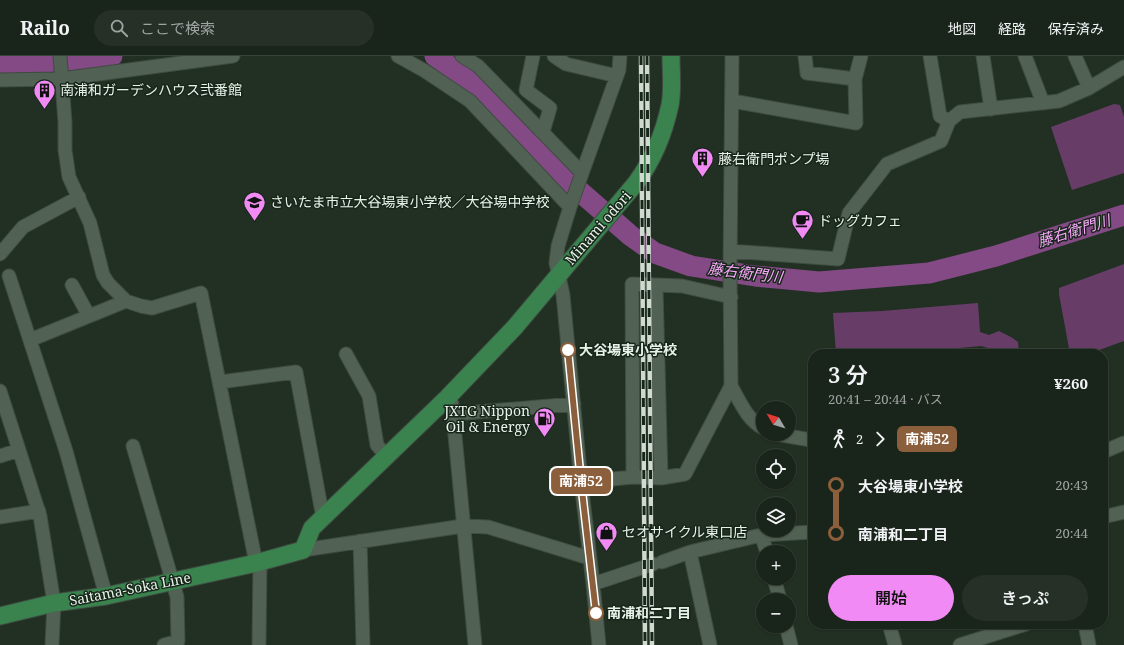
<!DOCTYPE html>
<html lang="ja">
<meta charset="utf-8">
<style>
:root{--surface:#19241a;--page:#263027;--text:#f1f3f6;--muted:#9fa4a2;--line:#374139;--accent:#f18af4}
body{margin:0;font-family:"Noto Serif","Noto Sans JP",serif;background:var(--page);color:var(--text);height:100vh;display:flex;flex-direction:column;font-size:15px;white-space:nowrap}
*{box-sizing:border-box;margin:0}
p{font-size:13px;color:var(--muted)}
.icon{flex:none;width:22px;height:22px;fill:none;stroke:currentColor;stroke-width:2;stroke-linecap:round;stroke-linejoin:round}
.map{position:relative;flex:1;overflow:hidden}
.sheet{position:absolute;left:808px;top:293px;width:300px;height:280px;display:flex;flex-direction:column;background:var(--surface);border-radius:16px;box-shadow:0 1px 3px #0004,0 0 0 1px var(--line)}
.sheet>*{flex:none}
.badge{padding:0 8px;border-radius:6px;font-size:14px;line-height:26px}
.needle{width:26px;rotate:308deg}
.controls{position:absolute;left:756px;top:345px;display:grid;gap:8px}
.controls a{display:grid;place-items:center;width:40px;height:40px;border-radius:50%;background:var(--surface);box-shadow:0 1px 3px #0004,0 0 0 1px var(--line);font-size:20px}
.map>.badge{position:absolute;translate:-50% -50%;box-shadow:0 0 0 2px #fff}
.legs{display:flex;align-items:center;gap:6px;height:44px;padding:0 20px;font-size:13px}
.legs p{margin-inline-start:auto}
.overview{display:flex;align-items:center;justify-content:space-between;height:68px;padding:0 20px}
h1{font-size:22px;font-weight:600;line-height:30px}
.primary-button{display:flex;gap:8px;margin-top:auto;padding:8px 20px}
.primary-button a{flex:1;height:46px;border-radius:24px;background:var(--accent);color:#111;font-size:16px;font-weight:600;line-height:46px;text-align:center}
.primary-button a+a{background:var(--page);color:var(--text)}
ul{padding:0 20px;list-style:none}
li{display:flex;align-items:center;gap:14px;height:48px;font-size:15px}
li i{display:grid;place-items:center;width:6px;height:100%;margin:0 5px;background:currentColor}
li i::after{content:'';width:10px;height:10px;margin:-5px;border:3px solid;border-radius:50%;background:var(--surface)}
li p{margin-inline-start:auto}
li:first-child i{background:linear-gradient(#0000 50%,currentColor 0)}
li:last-child i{background:linear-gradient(currentColor 50%,#0000 0)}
header{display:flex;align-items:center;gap:24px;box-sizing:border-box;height:56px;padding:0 20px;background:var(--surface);border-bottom:1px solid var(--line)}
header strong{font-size:19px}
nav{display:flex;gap:22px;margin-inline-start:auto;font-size:14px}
.search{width:280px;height:36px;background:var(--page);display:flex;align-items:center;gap:10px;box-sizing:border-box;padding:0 14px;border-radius:22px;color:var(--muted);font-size:15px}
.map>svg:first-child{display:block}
.green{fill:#673d68}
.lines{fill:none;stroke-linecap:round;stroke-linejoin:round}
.river{stroke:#834a85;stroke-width:21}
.minor-casing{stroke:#3f4c41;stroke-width:15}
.major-casing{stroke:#3f4c41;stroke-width:19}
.minor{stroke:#516153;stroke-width:13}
.major{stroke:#3a834f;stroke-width:17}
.rail-casing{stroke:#d0dad1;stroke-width:4.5}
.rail{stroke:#17261a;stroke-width:3;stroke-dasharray:9;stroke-linecap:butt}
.line-1-casing{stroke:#fff;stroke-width:9}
.line-1{stroke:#8b5e3c;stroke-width:6}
.stop-1-dot{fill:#fff;stroke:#8b5e3c;stroke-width:2}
.labels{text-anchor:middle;stroke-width:3;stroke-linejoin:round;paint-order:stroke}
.poi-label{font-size:14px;fill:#e8f2e9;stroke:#17261a;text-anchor:start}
.street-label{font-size:14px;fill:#e8f2e9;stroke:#17261a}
.stop-label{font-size:14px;font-weight:bold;fill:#e8f2e9;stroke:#17261a;text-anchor:start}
.water-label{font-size:15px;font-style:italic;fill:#fcabfe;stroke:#17261a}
</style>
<header>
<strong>Railo</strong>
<div class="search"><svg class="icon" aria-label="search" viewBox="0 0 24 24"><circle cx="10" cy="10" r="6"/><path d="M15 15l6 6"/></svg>ここで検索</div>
<nav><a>地図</a><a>経路</a><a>保存済み</a></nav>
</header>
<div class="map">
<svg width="1124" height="589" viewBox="0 0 1124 589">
<rect width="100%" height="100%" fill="#213023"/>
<path class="green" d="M1114,48L1120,49L1124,61V117L1072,134L1051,71Z
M1124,208V285L1088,298H1070L1059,238V232Z
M978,247L980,276L989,279L999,275L1011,281L1018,286L1019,298H995C993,293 986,291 981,290L893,298H836L833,257L882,255Z"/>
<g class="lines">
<path class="river" d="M435,0L469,24L561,119L631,180L655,197L691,210L755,220L819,226L929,217L996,200L1124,159
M0,10L112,0"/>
<defs>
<path id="minor" d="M60,0L65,66V94L69,121L90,167L103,219L108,227L126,245L141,250L152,252L201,237L256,507
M398,0L425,15L470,45L570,151
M462,0L478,10L582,117
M533,0L526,34L550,52L543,76
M554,0L566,8L617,20
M805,0L807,17L855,23
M930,0L940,60L949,65
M983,0L991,53
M1025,0L1043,47
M1075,0L1089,32
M0,24L61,23L233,0
M732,45L856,67L855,23L861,0
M730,195L838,203L849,157L887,108L941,85L949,65L960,56L1059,45L1089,32L1124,11
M0,198L23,171L79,141
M9,220L66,395L106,540
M72,229L89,260
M656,230L661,422
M30,284L126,245
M346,298L369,340L377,389L386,400
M220,326L296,316L323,462
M731,330C740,345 747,364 763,372
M0,335L19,394
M448,341L452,348L475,589
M453,358L574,348
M776,378L811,384L813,386
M133,390L177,541L178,585L164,589
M1103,396L1124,387
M0,400L19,394L40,460L54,547L52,589
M633,421L632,228L682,230L731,241
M581,426L633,421L661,422L685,418L731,330L730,214L732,0
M0,461L39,455
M1103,461L1124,456
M761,479L767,496
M360,485L363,589
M303,494L463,470L488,471L589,502
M690,496L710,589
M662,506L690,496L761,479L813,476
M774,522L780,544
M593,528L653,508
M889,568L895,589
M1085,568L1089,589
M786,570L791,589
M259,589L260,506
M599,589L593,528L581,426L563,239L556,207L558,190L570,151L619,14L620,0
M960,589L1026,568"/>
<path id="major" d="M0,560L54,547L106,540L256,507L303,494L312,472L448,341L515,271L636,127C653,104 664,77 670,49C673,34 671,16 671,0"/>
</defs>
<use href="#minor" class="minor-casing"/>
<use href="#major" class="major-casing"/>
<use href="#minor" class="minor"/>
<use href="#major" class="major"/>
<defs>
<path id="rail" d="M641,0L645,589
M647,0L652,589"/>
</defs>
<use href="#rail" class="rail-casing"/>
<use href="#rail" class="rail"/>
</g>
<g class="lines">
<defs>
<path id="line-1" d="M568,294L581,426L596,557"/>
</defs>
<use href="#line-1" class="line-1-casing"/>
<use href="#line-1" class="line-1"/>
</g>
<defs>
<symbol id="building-pin" viewBox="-11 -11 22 30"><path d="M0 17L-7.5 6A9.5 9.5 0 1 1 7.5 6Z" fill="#f18af4" stroke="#17261a"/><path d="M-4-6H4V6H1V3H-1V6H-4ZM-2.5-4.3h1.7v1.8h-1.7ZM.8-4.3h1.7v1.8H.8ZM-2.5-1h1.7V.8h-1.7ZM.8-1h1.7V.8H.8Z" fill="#111"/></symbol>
<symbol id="school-pin" viewBox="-11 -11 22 30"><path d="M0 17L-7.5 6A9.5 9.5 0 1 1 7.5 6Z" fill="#f18af4" stroke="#17261a"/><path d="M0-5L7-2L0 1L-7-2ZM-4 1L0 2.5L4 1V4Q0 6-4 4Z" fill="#111"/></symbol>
<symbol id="cafe-pin" viewBox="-11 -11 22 30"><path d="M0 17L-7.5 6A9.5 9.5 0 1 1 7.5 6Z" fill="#f18af4" stroke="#17261a"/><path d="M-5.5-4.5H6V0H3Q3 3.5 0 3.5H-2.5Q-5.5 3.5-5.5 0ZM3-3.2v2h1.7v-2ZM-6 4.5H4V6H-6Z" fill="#111"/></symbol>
<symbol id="fuel-pin" viewBox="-11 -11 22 30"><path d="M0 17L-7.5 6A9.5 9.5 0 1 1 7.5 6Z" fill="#f18af4" stroke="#17261a"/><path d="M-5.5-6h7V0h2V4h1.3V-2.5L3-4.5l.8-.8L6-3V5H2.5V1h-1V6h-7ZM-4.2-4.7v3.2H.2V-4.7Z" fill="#111"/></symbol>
<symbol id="shop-pin" viewBox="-11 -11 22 30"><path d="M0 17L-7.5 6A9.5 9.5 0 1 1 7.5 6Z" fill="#f18af4" stroke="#17261a"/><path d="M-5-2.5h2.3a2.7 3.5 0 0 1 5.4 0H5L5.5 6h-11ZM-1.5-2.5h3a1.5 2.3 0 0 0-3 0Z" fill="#111"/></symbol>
</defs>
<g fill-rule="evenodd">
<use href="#building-pin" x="32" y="22" width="25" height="34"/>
<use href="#building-pin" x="690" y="90" width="25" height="34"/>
<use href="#school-pin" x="242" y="134" width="25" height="34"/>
<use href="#cafe-pin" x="790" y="152" width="25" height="34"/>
<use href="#fuel-pin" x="532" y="350" width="25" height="34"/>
<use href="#shop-pin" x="594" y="464" width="25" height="34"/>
</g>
<g class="stop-1-dot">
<circle cx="568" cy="294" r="7"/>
<circle cx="596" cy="557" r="7"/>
</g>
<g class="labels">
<g class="poi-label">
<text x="60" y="39">南浦和ガーデンハウス弐番館</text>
<text x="718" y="108">藤右衛門ポンプ場</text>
<text x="270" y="151">さいたま市立大谷場東小学校／大谷場中学校</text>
<text x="818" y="170">ドッグカフェ</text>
<text x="530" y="360" text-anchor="end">JXTG Nippon<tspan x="530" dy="16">Oil &amp; Energy</tspan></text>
<text x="622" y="481">セオサイクル東口店</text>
</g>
<g class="street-label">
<text transform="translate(598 172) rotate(-49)" y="5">Minami odori</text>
<text transform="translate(130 533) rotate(-11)" y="5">Saitama-Soka Line</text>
</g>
<g class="stop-label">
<text x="579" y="299">大谷場東小学校</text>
<text x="607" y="562">南浦和二丁目</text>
</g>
<g class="water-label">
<text transform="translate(1074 175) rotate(-17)" y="5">藤右衛門川</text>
<text transform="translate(745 217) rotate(7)" y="5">藤右衛門川</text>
</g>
</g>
</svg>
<div class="controls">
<a><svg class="needle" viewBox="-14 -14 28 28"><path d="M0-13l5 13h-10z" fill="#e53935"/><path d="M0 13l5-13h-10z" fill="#9fa4a2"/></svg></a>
<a><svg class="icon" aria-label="locate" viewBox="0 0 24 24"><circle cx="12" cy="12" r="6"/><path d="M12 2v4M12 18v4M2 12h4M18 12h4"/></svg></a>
<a><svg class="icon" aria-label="layers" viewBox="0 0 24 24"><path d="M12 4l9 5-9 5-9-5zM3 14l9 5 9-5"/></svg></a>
<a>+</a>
<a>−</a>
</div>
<b class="badge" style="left:581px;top:425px;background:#8b5e3c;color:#fff">南浦52</b>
<section class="sheet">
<div class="overview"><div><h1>3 分</h1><p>20:41 – 20:44 · バス</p></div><b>¥260</b></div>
<div class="legs"><svg class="icon" aria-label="walk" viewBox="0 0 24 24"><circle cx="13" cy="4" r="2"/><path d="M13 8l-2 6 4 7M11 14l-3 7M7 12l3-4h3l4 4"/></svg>2<svg class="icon" aria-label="forward" viewBox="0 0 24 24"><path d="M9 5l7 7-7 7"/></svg><b class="badge" style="background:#8b5e3c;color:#fff">南浦52</b></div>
<ul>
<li><i style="color:#8b5e3c"></i><b>大谷場東小学校</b><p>20:43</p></li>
<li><i style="color:#8b5e3c"></i><b>南浦和二丁目</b><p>20:44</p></li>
</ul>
<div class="primary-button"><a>開始</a><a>きっぷ</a></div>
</section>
</div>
